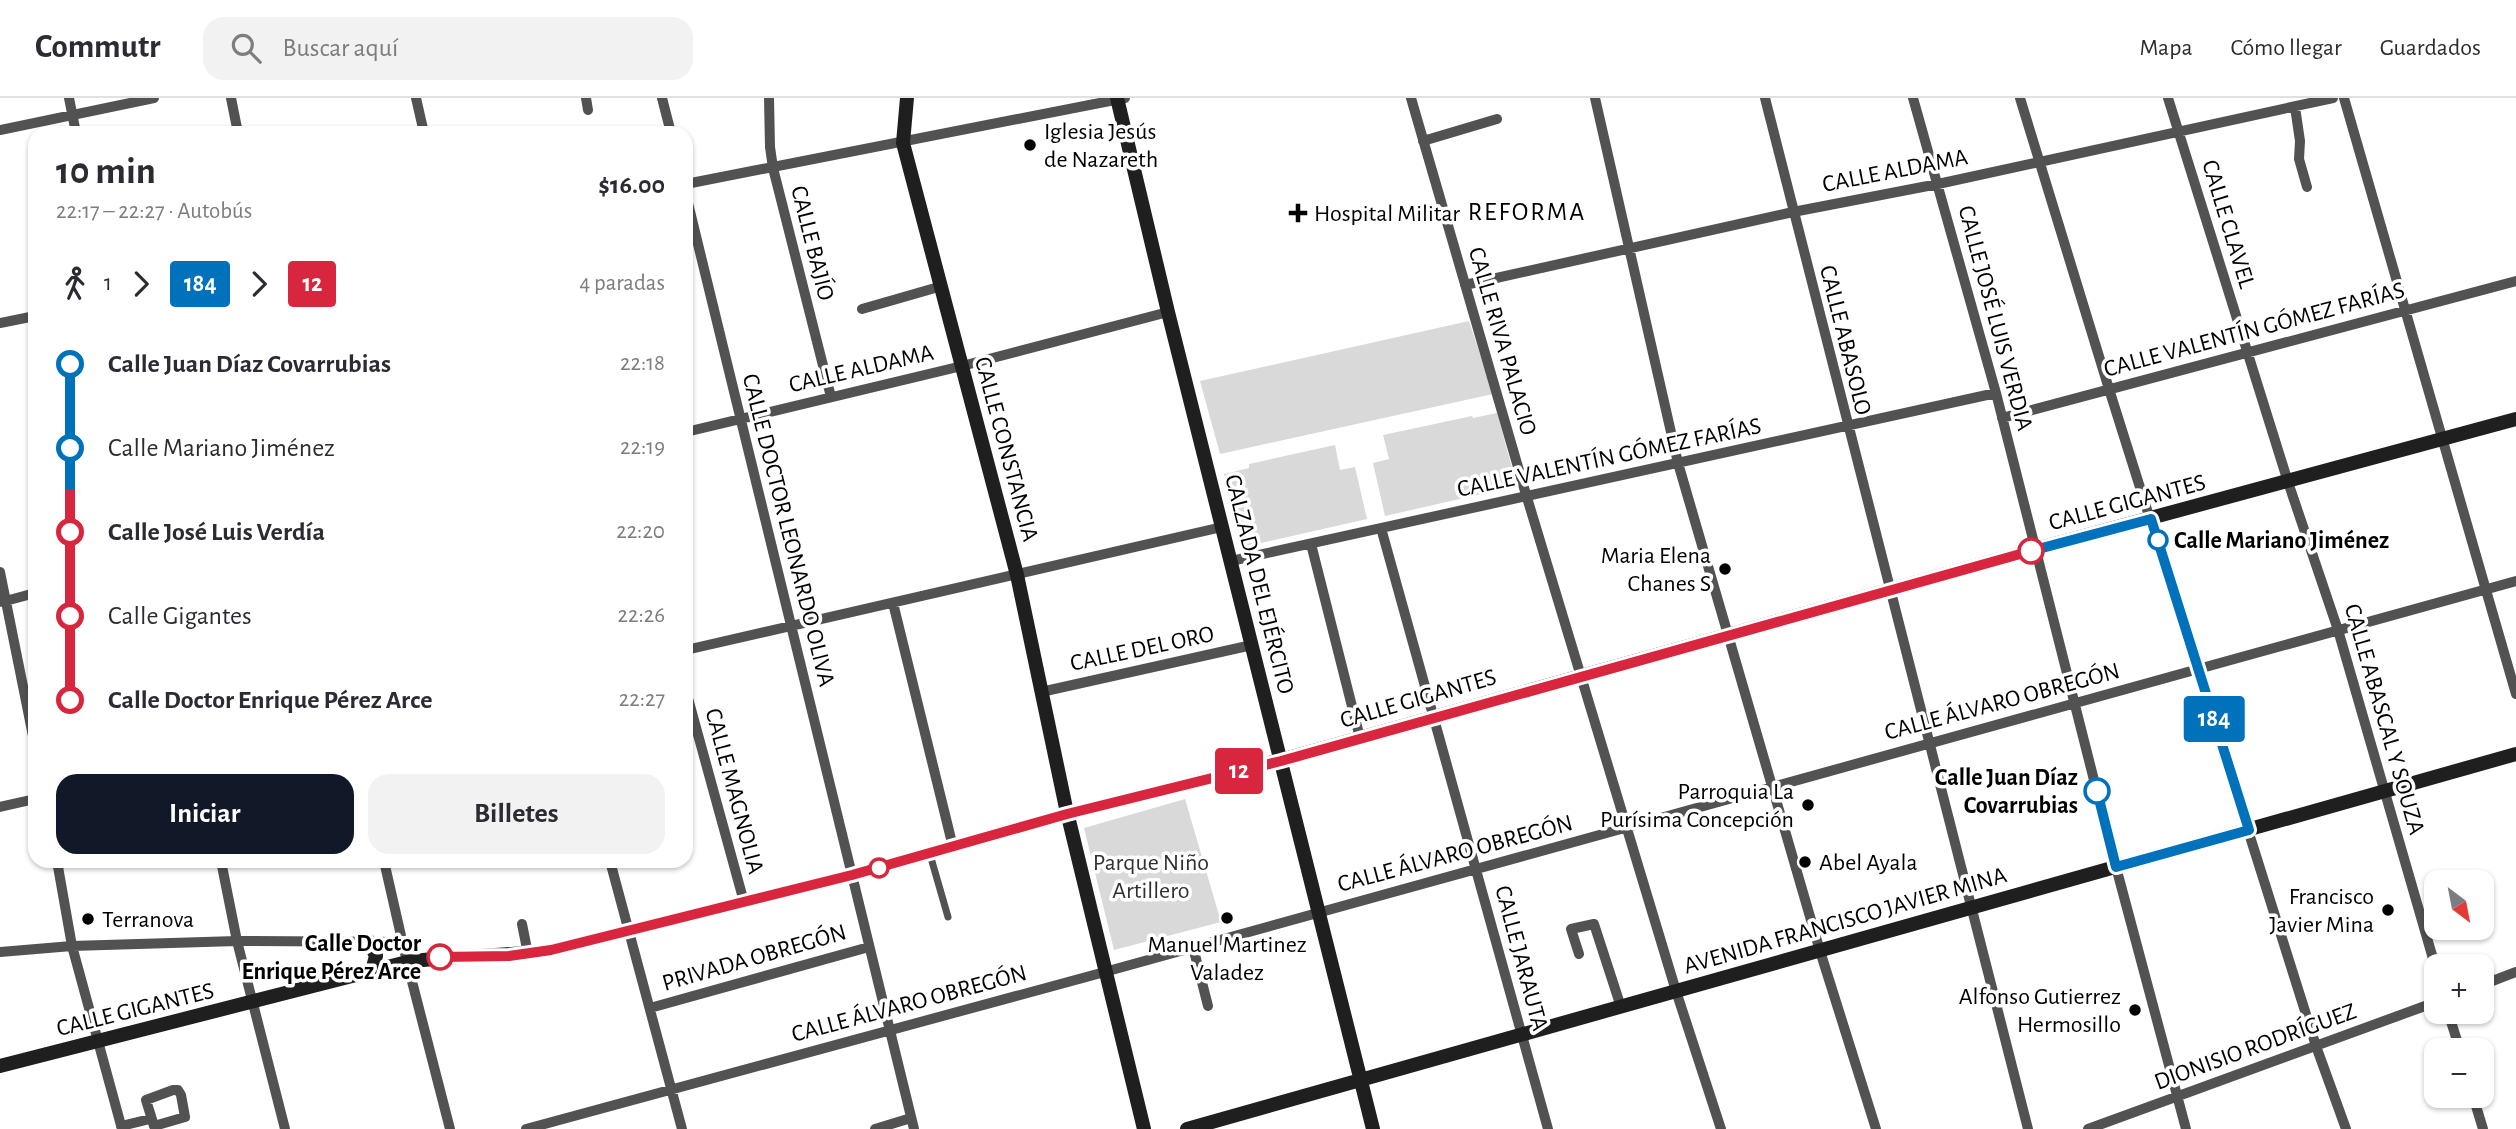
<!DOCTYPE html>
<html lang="es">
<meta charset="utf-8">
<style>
:root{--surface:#fff;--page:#f2f2f3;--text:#2b2b33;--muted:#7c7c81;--line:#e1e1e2;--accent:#111827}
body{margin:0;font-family:"Alegreya Sans",sans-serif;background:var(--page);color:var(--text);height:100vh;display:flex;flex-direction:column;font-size:26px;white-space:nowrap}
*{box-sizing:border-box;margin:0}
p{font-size:23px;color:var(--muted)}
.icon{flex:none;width:38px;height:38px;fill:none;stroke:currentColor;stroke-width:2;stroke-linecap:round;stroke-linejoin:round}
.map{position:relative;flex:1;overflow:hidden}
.drawer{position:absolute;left:28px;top:28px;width:665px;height:742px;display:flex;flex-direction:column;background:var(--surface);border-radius:21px;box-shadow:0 2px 5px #0004}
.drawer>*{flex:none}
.badge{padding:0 14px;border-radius:5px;font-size:24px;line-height:46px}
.needle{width:46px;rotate:148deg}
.fabs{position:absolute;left:2424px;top:772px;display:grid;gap:14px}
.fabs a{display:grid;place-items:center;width:70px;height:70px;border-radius:14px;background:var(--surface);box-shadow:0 2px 5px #0004;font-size:35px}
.map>.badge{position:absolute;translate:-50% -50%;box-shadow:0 0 0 4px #fff}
.legs{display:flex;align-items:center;gap:10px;height:77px;padding:0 28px;font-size:23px}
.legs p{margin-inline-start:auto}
.overview{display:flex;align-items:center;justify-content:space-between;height:119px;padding:0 28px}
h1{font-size:38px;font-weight:700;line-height:52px}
.primary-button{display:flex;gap:14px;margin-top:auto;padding:14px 28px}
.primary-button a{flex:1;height:80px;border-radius:21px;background:var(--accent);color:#fff;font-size:28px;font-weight:700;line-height:80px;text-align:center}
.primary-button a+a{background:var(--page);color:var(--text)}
ul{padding:0 28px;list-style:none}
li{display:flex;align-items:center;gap:24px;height:84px;font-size:26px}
li i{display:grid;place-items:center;width:10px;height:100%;margin:0 9px;background:currentColor}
li i::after{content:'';width:18px;height:18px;margin:-9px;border:5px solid;border-radius:50%;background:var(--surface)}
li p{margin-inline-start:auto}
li:first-child i{background:linear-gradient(#0000 50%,currentColor 0)}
li:last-child i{background:linear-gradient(currentColor 50%,#0000 0)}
header{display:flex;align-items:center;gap:42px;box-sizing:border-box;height:98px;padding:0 35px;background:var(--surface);border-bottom:2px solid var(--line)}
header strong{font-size:33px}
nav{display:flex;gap:38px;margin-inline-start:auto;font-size:24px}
.search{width:490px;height:63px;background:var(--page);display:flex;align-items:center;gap:18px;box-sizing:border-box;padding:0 24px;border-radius:21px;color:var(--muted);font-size:26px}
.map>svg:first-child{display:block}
.green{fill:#d9d9d9}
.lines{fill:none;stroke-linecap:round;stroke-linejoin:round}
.pedestrian{stroke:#525252;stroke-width:7}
.minor{stroke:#525252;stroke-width:10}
.secondary{stroke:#1f1f1f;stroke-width:14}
.line-1-casing{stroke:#fff;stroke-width:16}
.line-2-casing{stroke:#fff;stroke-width:16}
.line-1{stroke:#0072bc;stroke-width:10}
.line-2{stroke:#d7263d;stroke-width:10}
.poi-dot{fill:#000;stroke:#fff;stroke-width:2.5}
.stop-1-dot{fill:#fff;stroke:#0072bc;stroke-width:3.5}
.stop-2-dot{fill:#fff;stroke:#d7263d;stroke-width:3.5}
.labels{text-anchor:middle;stroke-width:7;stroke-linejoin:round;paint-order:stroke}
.poi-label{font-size:24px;fill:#000;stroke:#fff;text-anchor:start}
.street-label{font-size:24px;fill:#000;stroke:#fff}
.stop-label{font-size:24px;font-weight:bold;fill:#000;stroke:#fff;text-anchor:end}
.park-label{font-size:24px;fill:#303030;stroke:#fff}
.neighbourhood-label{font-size:26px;letter-spacing:2px;fill:#000;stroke:#fff}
</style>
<header>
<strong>Commutr</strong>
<div class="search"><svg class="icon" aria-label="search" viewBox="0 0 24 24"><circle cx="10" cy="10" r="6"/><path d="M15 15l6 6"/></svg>Buscar aquí</div>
<nav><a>Mapa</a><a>Cómo llegar</a><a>Guardados</a></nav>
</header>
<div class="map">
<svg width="2516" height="1031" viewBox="0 0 2516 1031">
<rect width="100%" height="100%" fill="#fff"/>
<path class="green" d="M1469,223L1493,296L1220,356L1200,283Z
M1497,315L1517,388L1385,418L1373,365L1389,361L1383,337L1472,318L1473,320Z
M1335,347L1340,372L1355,369L1367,421L1248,448L1242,446L1224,376L1249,370V366Z
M1185,701L1221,824L1114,852L1084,730Z"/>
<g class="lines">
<path class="pedestrian" d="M929,753L948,819"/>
<path class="minor" d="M69,0L76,35
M231,0L238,35
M416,0L424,35
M586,0L588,12
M662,0L671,35
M769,0L770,49L773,70L831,299
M1411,0L1525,393L1676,893L1721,1031
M1595,0L1678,365L1820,853L1876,1031
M1765,0C1850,344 1942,687 2028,1031
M1913,0L1996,295L2116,769L2186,1031
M2020,0L2109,291L2316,948L2346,1031
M2168,0L2288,384L2338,532L2436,871
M2344,0L2516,596
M2295,9L2300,43L2299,61L2307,89
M0,32L154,0
M1423,43L1497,21
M686,86L1125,0
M686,97L914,1031
M1465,187L1793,114L1938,86L2333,0
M862,211L942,188
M0,225L35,218
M2002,320L2516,183
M686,334L962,268L1168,214
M1381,430L1548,1031
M1311,446L1360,640
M1231,463L1996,295
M0,474L35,648
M2,504L35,495
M893,505L953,749
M686,552L1222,429
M686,593L744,804
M1041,594L1252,547
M0,709L35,701
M57,763L72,848L122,1031
M221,763L237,843L285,1031
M384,763L407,864L450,1031
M610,763L682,1031
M522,826L528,856
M1193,849L1208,908
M0,854L72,848L237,843L402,844
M1579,856L1571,831L1594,826L1621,909
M2482,887L2516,874
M650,910L869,849
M2448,914L2460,952
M173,992H178L181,997L185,1019L154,1028L146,1002Z
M2473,998L2483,1031
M121,1028L150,1021
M526,1031L1101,875L2516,483
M875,1031L911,1020
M2088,1031L2436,904"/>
<path class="secondary" d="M907,0L903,45L1017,477L1066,710L1144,1031
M1117,0L1168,214L1373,1031
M369,843L376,858L372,873
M0,968L407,864C455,857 503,859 551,852L852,777L1067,716L1281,662L2036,451L2516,321
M1187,1031L2516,656"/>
</g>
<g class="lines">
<defs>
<path id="line-1" d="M2031,453L2151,421L2249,732L2116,769L2097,693"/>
<path id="line-2" d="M440,859L509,858L551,852L852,777L1067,716L1281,663L2031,453"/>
</defs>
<use href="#line-1" class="line-1-casing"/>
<use href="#line-2" class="line-2-casing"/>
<use href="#line-1" class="line-1"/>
<use href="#line-2" class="line-2"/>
</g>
<g class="poi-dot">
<circle cx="1030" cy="47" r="7"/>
<path d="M1294.5 104.5h7v7h7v7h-7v7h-7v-7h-7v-7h7z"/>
<circle cx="1725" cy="471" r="7"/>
<circle cx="1808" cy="707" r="7"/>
<circle cx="1805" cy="764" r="7"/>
<circle cx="2388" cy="812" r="7"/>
<circle cx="1227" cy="820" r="7"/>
<circle cx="88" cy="821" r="7"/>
<circle cx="2135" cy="912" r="7"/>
</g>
<g class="stop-1-dot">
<circle cx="2158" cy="442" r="9"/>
<circle cx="2097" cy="693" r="12"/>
</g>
<g class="stop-2-dot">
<circle cx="2031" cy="453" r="12"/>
<circle cx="879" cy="770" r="9"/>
<circle cx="440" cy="859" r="12"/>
</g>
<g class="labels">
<g class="poi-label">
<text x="1044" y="41">Iglesia Jesús<tspan x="1044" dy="28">de Nazareth</tspan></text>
<text x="1314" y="123">Hospital Militar</text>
<text x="1711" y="465" text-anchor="end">Maria Elena<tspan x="1711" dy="28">Chanes S</tspan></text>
<text x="1794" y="701" text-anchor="end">Parroquia La<tspan x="1794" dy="28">Purísima Concepción</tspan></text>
<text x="1819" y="772">Abel Ayala</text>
<text x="2374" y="806" text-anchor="end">Francisco<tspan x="2374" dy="28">Javier Mina</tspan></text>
<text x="102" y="829">Terranova</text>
<text x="1227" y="854" text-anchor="middle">Manuel Martinez<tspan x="1227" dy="28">Valadez</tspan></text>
<text x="2121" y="906" text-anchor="end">Alfonso Gutierrez<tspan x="2121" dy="28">Hermosillo</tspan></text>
</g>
<g class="street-label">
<text transform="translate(1895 72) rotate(-11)" y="8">CALLE ALDAMA</text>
<text transform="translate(2229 126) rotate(73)" y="8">CALLE CLAVEL</text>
<text transform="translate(813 145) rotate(76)" y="8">CALLE BAJÍO</text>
<text transform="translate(1996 220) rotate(75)" y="8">CALLE JOSÉ LUIS VERDIA</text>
<text transform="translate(2254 231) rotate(-15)" y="8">CALLE VALENTÍN GÓMEZ FARÍAS</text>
<text transform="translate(1846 242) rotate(76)" y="8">CALLE ABASOLO</text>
<text transform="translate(1503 243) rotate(74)" y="8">CALLE RIVA PALACIO</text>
<text transform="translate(861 270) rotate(-13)" y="8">CALLE ALDAMA</text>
<text transform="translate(1007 351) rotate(75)" y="8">CALLE CONSTANCIA</text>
<text transform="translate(1609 359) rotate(-12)" y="8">CALLE VALENTÍN GÓMEZ FARÍAS</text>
<text transform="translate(2127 404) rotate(-15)" y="8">CALLE GIGANTES</text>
<text transform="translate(789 432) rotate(76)" y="8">CALLE DOCTOR LEONARDO OLIVA</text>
<text transform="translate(1260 486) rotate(76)" y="8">CALZADA DEL EJÉRCITO</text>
<text transform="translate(1142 550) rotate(-12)" y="8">CALLE DEL ORO</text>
<text transform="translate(1418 600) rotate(-16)" y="8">CALLE GIGANTES</text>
<text transform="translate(2002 603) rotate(-15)" y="8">CALLE ÁLVARO OBREGÓN</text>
<text transform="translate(2385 621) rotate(74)" y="8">CALLE ABASCAL Y SOUZA</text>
<text transform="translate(735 693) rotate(75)" y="8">CALLE MAGNOLIA</text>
<text transform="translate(1455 755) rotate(-15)" y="8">CALLE ÁLVARO OBREGÓN</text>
<text transform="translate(1845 822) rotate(-16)" y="8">AVENIDA FRANCISCO JAVIER MINA</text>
<text transform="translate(754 859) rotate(-16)" y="8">PRIVADA OBREGÓN</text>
<text transform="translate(1522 860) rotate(75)" y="8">CALLE JARAUTA</text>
<text transform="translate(909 905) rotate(-15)" y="8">CALLE ÁLVARO OBREGÓN</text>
<text transform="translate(135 911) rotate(-14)" y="8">CALLE GIGANTES</text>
<text transform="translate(2255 948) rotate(-20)" y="8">DIONISIO RODRÍGUEZ</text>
</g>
<g class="stop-label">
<text x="2174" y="450" text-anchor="start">Calle Mariano Jiménez</text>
<text x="2078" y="687">Calle Juan Díaz<tspan x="2078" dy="28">Covarrubias</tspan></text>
<text x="421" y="853">Calle Doctor<tspan x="421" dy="28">Enrique Pérez Arce</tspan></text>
</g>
<g class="park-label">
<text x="1151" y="772">Parque Niño<tspan x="1151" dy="28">Artillero</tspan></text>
</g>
<g class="neighbourhood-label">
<text x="1527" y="122">REFORMA</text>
</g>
</g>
</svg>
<div class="fabs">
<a><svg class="needle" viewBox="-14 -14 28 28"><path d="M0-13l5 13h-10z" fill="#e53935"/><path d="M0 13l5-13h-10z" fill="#7c7c81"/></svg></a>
<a>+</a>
<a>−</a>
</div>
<b class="badge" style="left:2214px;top:621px;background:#0072bc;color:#fff">184</b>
<b class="badge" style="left:1239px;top:673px;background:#d7263d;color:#fff">12</b>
<section class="drawer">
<div class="overview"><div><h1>10 min</h1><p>22:17 – 22:27 · Autobús</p></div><b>$16.00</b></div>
<div class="legs"><svg class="icon" aria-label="walk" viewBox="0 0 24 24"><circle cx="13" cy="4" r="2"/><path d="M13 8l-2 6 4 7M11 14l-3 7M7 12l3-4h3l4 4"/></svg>1<svg class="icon" aria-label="forward" viewBox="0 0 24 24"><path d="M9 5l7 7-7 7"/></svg><b class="badge" style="background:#0072bc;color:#fff">184</b><svg class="icon" aria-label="forward" viewBox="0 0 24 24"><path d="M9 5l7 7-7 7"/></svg><b class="badge" style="background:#d7263d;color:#fff">12</b><p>4 paradas</p></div>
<ul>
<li><i style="color:#0072bc"></i><b>Calle Juan Díaz Covarrubias</b><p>22:18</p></li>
<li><i style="color:#0072bc"></i><span>Calle Mariano Jiménez</span><p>22:19</p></li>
<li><i style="color:#d7263d"></i><b>Calle José Luis Verdía</b><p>22:20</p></li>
<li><i style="color:#d7263d"></i><span>Calle Gigantes</span><p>22:26</p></li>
<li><i style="color:#d7263d"></i><b>Calle Doctor Enrique Pérez Arce</b><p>22:27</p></li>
</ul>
<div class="primary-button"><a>Iniciar</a><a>Billetes</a></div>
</section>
</div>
